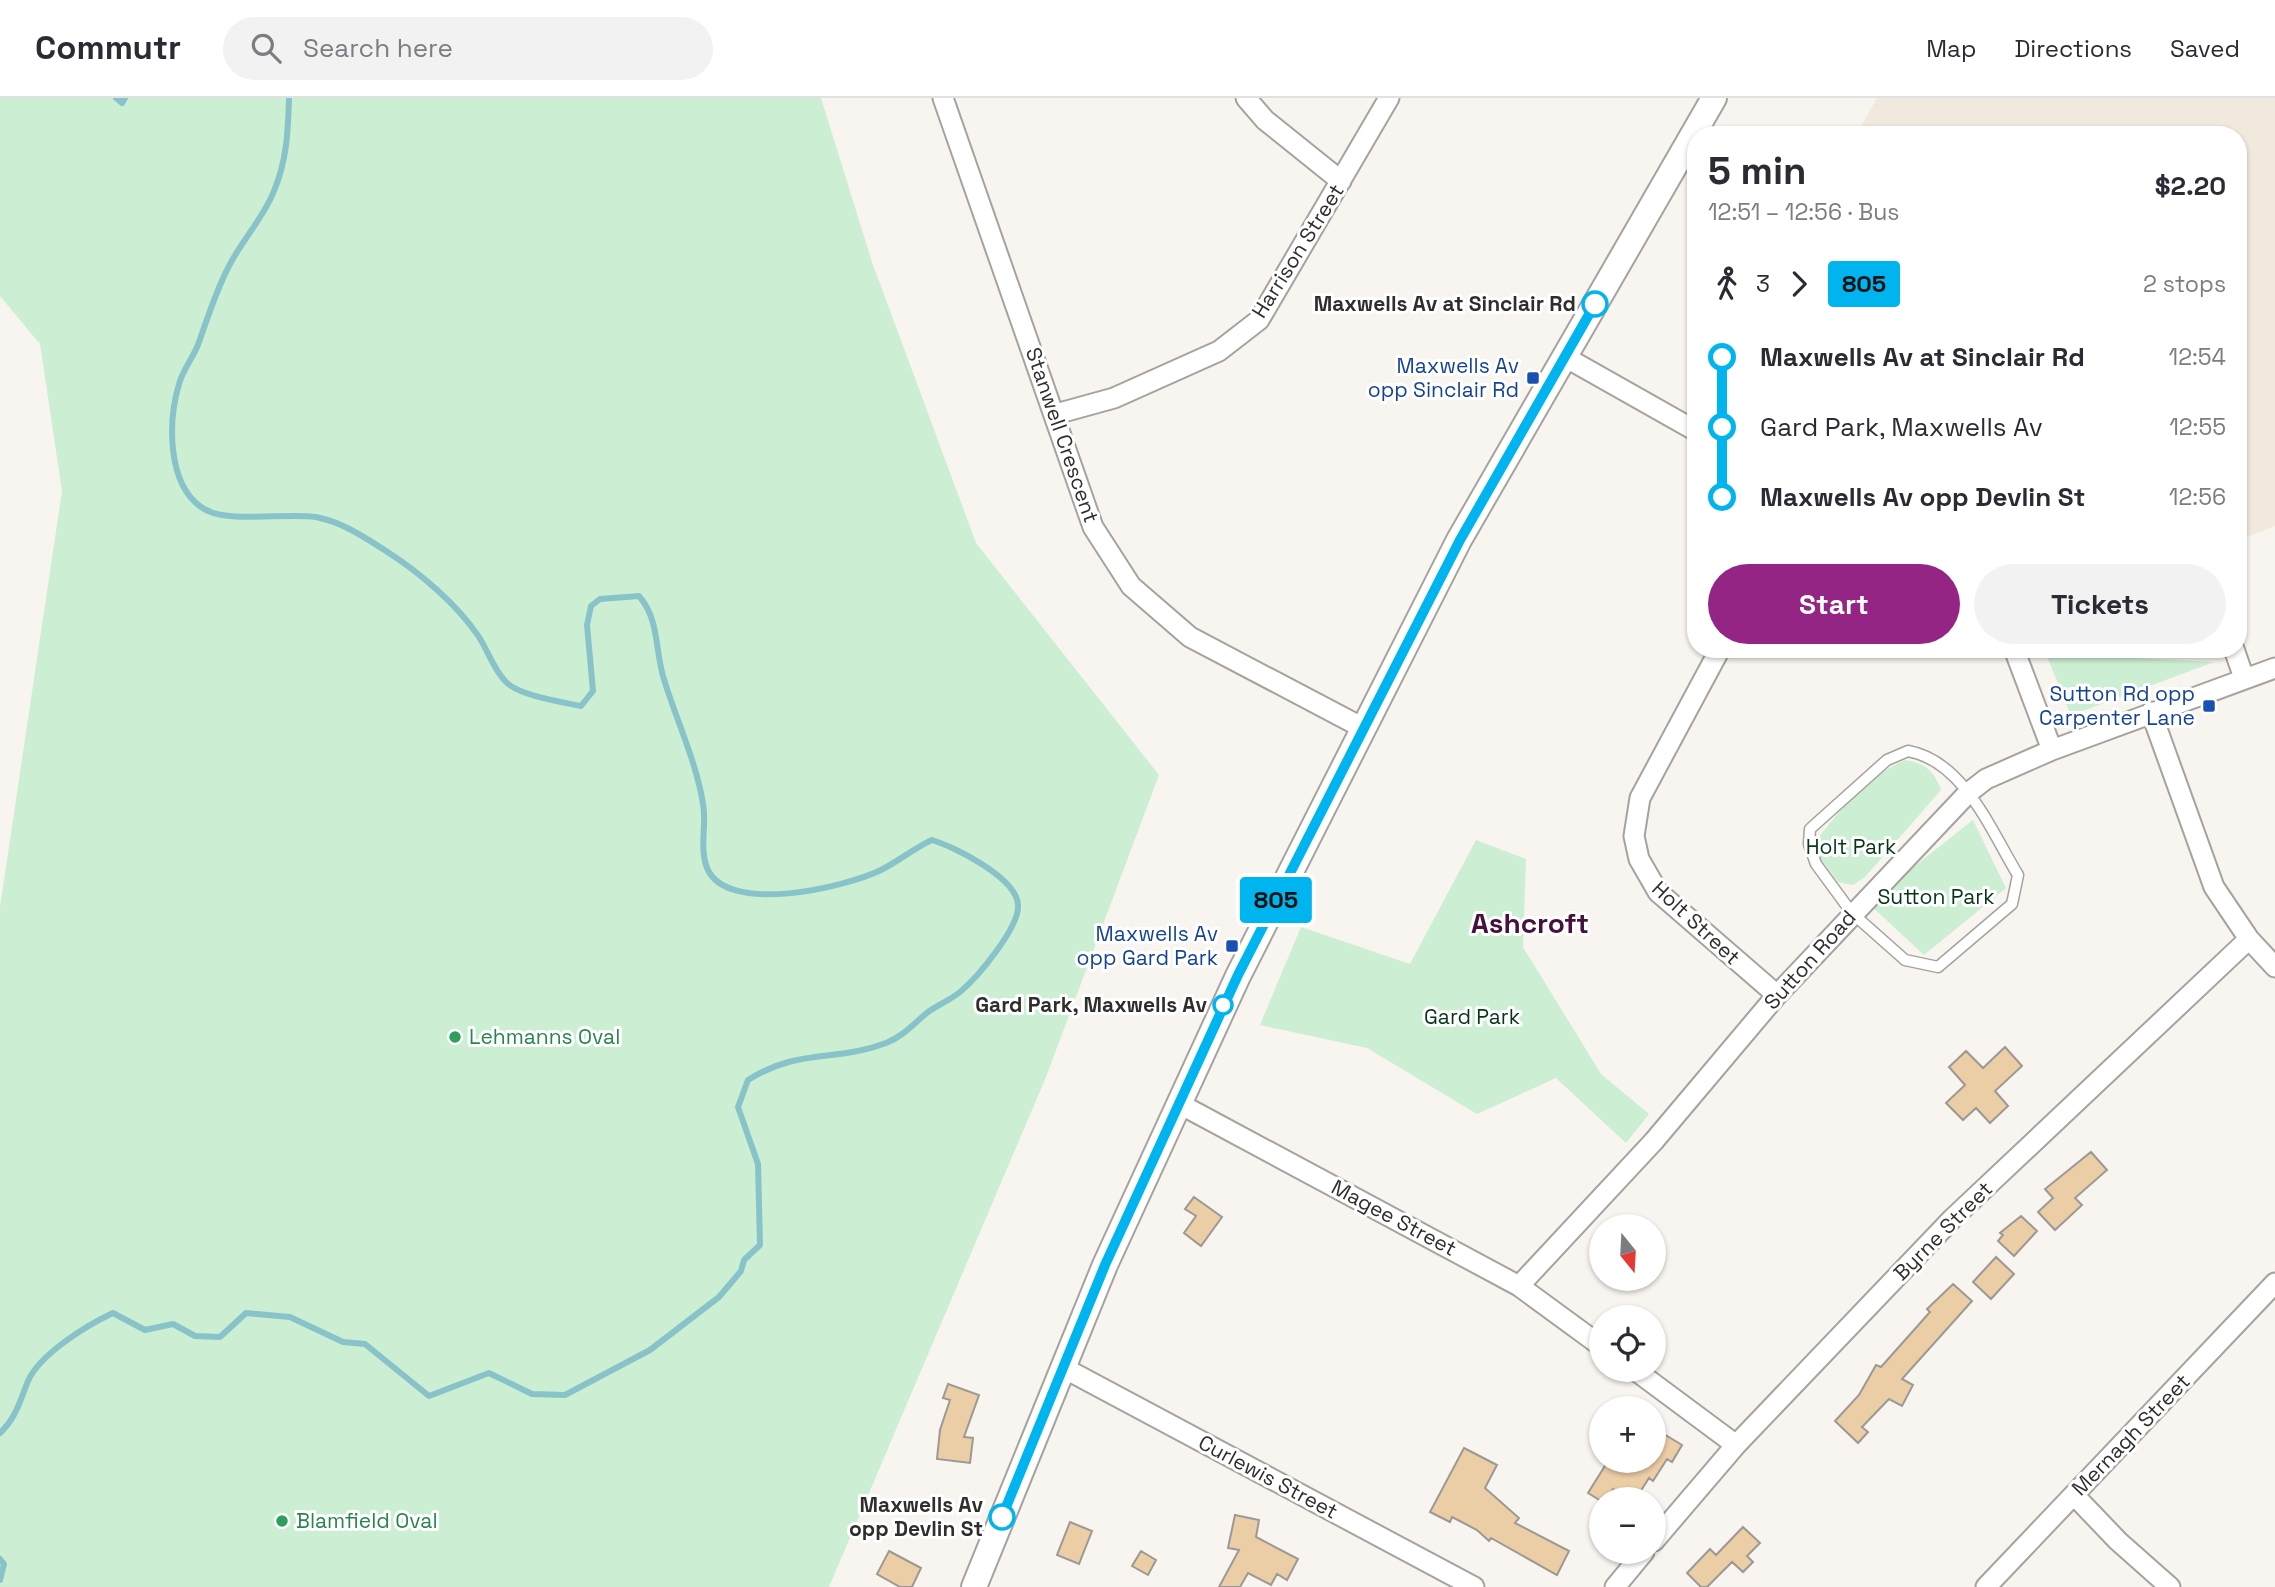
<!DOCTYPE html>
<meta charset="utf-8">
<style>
:root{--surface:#fff;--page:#f2f2f3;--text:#2b2b33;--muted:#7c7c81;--line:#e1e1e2;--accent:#952585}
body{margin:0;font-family:"Space Grotesk",sans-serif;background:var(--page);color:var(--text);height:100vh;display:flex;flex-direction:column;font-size:26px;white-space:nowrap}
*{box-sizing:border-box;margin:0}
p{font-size:23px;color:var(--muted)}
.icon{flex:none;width:38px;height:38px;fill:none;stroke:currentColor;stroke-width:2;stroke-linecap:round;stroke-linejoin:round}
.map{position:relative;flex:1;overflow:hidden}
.side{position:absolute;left:1687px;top:28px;width:560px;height:532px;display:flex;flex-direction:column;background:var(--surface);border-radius:28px;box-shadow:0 2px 5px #0004}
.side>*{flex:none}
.badge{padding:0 14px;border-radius:5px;font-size:24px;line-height:46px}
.needle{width:46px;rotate:162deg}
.controls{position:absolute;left:1589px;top:1116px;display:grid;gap:14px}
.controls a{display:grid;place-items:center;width:77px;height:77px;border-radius:50%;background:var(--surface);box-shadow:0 2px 5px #0004;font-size:35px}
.map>.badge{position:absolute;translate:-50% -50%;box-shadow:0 0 0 4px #fff}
.legs{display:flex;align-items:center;gap:10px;height:77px;padding:0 21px;font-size:23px}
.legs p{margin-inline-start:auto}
.overview{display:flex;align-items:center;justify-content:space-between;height:119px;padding:0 21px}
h1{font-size:38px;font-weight:700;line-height:52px}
.button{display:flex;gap:14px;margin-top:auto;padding:14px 21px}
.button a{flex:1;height:80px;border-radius:42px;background:var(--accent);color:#fff;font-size:28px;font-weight:700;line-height:80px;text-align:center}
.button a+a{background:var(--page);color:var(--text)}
ul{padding:0 21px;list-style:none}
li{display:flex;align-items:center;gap:24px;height:70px;font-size:26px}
li i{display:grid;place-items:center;width:10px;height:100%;margin:0 9px;background:currentColor}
li i::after{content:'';width:18px;height:18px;margin:-9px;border:5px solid;border-radius:50%;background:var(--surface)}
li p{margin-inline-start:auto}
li:first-child i{background:linear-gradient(#0000 50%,currentColor 0)}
li:last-child i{background:linear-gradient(currentColor 50%,#0000 0)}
header{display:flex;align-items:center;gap:42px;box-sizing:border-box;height:98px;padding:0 35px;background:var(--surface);border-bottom:2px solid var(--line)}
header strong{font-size:33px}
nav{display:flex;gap:38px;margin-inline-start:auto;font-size:24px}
.search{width:490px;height:63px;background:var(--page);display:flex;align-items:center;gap:18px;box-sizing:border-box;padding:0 24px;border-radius:38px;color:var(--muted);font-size:26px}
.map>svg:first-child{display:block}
.built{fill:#f2e9de}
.green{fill:#cceed3}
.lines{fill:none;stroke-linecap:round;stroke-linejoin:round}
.stream{stroke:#87c3c9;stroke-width:6}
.building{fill:#ebcda6;stroke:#9c9994;stroke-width:2}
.service-casing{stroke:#a6a29e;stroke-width:13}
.minor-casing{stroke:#a6a29e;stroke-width:23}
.tertiary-casing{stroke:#a6a29e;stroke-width:28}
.service{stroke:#fff;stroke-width:10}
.minor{stroke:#fff;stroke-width:19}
.tertiary{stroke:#fff;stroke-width:24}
.line-1-casing{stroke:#fff;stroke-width:16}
.line-1{stroke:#00b5ef;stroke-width:10}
.stop-1-dot{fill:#fff;stroke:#00b5ef;stroke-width:3.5}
.transit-dot{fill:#1a4fb4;stroke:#fff;stroke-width:2.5}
.leisure-dot{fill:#2e9e5b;stroke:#fff;stroke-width:2.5}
.labels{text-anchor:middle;stroke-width:6;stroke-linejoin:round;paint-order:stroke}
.street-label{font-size:21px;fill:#302e2d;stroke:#fff}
.stop-label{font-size:21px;font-weight:bold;fill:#302e2d;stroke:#fff;text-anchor:end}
.transit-label{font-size:21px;fill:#164399;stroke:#fff;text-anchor:end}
.park-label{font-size:21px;fill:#053618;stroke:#fff}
.leisure-label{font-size:21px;fill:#27864d;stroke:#fff;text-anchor:start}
.district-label{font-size:28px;font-weight:bold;fill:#47113f;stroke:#fff}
</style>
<header>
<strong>Commutr</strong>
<div class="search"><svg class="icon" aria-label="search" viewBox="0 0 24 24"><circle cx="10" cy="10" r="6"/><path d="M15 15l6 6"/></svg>Search here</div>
<nav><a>Map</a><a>Directions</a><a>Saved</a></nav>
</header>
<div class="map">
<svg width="2275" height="1489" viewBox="0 0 2275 1489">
<rect width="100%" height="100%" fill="#f8f4ef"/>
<path class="built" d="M1877,0H2275V428L2238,442V37H1856Z"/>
<path class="green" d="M0,0H821L872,164L976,445L1159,677L1046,979L829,1489H0V809L62,393L40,246L0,198Z
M2044,551H2117L2133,560L2214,564L2080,614L2070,615Z
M1905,662C1925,665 1934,673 1941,692L1865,779L1853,787L1838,784L1819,759L1817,742C1839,712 1870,677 1905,662Z
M1973,722L2006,790L1924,857L1868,805Z
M1476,742L1526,761L1523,849L1601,976L1649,1016L1626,1045L1556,980L1477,1016L1367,950L1260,927L1301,829L1410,866Z"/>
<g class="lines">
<path class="stream" d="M116,0L122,5L125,0
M0,1335C16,1320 20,1303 28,1283C40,1256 87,1227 113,1215L145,1232L173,1226L195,1238L220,1239L246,1215L290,1219L343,1244L365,1246L429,1298L489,1275L532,1296L565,1297L650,1252L719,1199L741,1173L744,1162L760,1147L758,1066L738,1009L748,982C798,950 837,964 886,945C904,938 914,925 928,914C938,907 950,902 960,894C977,880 1020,829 1018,807C1017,780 955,749 932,742C914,750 899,763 881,772C846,789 727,818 707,770C699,749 707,726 703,706C697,665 675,619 663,578C655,550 659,521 639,498L600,501L591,508L587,527L593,593L581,608C561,604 520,598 506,584C494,572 488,553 479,539C457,506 419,474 386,453C364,439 342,424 316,419C285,414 225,427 201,409C167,385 168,323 179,286C183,271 194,259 199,244C208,219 216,193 228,170C241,143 263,121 274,93C287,62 288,33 289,0
M0,1461L4,1466L0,1482"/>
</g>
<path class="building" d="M2005,949L2022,968L1995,993L2008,1008L1990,1025L1976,1010L1963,1022L1946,1005L1965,987L1949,969L1966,953L1983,970Z
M2091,1054L2107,1072L2075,1100L2082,1107L2055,1132L2038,1114L2053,1100L2045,1091Z
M1194,1099L1222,1119L1201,1148L1184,1135L1196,1118L1185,1111Z
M2021,1118L2037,1133L2014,1158L1998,1143L2003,1137L2000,1135Z
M1996,1159L2014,1176L1991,1201L1973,1184Z
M1953,1186L1972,1203L1902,1281L1913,1287L1902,1308L1889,1301L1862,1329L1868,1334L1858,1345L1835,1323L1859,1297L1876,1267L1881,1269L1930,1214L1927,1211Z
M948,1286L979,1297L964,1339L973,1340L970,1365L937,1361L940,1332L950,1302L943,1300Z
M1654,1330L1682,1347L1672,1364L1667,1361L1653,1383L1649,1380L1635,1402L1613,1391L1606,1402L1601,1403L1588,1395L1608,1363L1630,1374L1636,1363H1654Z
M1464,1350L1497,1367L1485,1390L1519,1420L1515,1425L1569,1453L1557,1477L1491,1440L1489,1443L1477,1432L1452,1419L1450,1424L1430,1414Z
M1235,1417L1259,1422L1256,1439L1298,1461L1287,1482L1277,1476L1271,1487L1248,1475L1240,1489H1219L1239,1452L1228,1450Z
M1070,1424L1092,1433L1079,1466L1057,1457Z
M1743,1429L1760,1445L1747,1458L1753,1464L1743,1474L1732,1464L1707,1489H1701L1687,1475L1710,1451L1716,1457Z
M889,1453L921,1470L912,1489H900L877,1476Z
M1141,1453L1156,1462L1148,1477L1132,1468Z"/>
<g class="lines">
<defs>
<path id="service" d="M1908,653C1964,663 1991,733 2018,777L2012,806L1938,869L1905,862L1852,815L1816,766L1809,746L1810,731L1887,662Z"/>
<path id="minor" d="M943,0L1093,429L1131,488L1190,539L1363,630
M1246,0L1265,22L1341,83
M1565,259L1696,333
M1056,316L1114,300L1219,253L1259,222L1389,0
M1720,551L1640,700L1634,738L1639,761L1658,794L1777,897
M2014,551L2052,652
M2234,551L2244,580
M2151,614L2214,789L2249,841L2275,869
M1178,1005L1519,1188L1601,1248
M1519,1188L1654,1043L1777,897L1968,695L1986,681L2052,652L2275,570
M1062,1269L1474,1489
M1635,1272L1736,1347
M2074,1397L2118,1443L2170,1489
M1654,1443L1736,1347L1952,1121L2249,841
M1615,1489L1644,1454
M1986,1489L2275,1185"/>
<path id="tertiary" d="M974,1489L1105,1167L1238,878L1459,442L1714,0"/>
</defs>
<use href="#service" class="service-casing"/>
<use href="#minor" class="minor-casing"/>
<use href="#tertiary" class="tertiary-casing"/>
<use href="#service" class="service"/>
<use href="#minor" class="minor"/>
<use href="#tertiary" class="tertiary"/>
</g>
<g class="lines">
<defs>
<path id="line-1" d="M1002,1419L1105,1167L1238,877L1460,442L1595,206"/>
</defs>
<use href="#line-1" class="line-1-casing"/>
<use href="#line-1" class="line-1"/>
</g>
<g class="stop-1-dot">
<circle cx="1595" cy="206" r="12"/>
<circle cx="1223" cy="907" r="9"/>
<circle cx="1002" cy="1419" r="12"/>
</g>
<g class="transit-dot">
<rect x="1526" y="273" width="14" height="14" rx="3.5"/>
<rect x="2202" y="601" width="14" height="14" rx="3.5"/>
<rect x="1225" y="841" width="14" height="14" rx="3.5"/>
</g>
<g class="leisure-dot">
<circle cx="455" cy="939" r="7"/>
<circle cx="282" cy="1423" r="7"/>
</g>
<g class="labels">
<g class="street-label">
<text transform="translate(1298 153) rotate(-58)" y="7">Harrison Street</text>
<text transform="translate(1062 337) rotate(71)" y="7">Stanwell Crescent</text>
<text transform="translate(1696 825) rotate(43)" y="7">Holt Street</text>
<text transform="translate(1810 862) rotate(-48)" y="7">Sutton Road</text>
<text transform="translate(1394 1120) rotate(28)" y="7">Magee Street</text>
<text transform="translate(1943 1133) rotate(-45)" y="7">Byrne Street</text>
<text transform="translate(2131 1337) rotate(-46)" y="7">Mernagh Street</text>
<text transform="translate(1268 1379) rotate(28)" y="7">Curlewis Street</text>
</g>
<g class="stop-label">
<text x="1576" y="213">Maxwells Av at Sinclair Rd</text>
<text x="1207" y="914">Gard Park, Maxwells Av</text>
<text x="983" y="1414">Maxwells Av<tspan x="983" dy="24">opp Devlin St</tspan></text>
</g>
<g class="transit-label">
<text x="1519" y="275">Maxwells Av<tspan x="1519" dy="24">opp Sinclair Rd</tspan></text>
<text x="2195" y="603">Sutton Rd opp<tspan x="2195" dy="24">Carpenter Lane</tspan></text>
<text x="1218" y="843">Maxwells Av<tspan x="1218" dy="24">opp Gard Park</tspan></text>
</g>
<g class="park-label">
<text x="1851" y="756">Holt Park</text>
<text x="1936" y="806">Sutton Park</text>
<text x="1472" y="926">Gard Park</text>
</g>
<g class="leisure-label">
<text x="469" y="946">Lehmanns Oval</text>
<text x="296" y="1430">Blamfield Oval</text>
</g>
<g class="district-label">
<text x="1530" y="835">Ashcroft</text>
</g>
</g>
</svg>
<div class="controls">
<a><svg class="needle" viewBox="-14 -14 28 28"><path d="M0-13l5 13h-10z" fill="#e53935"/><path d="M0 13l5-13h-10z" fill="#7c7c81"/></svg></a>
<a><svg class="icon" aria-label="locate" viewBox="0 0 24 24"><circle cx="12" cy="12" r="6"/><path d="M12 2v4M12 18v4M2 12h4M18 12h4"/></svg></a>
<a>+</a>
<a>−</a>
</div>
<b class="badge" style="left:1276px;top:802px;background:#00b5ef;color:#111">805</b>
<section class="side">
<div class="overview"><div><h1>5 min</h1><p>12:51 – 12:56 · Bus</p></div><b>$2.20</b></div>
<div class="legs"><svg class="icon" aria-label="walk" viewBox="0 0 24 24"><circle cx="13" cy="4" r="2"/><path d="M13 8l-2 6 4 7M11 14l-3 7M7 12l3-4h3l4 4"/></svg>3<svg class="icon" aria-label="forward" viewBox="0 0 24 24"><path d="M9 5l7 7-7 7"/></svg><b class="badge" style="background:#00b5ef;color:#111">805</b><p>2 stops</p></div>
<ul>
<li><i style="color:#00b5ef"></i><b>Maxwells Av at Sinclair Rd</b><p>12:54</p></li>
<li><i style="color:#00b5ef"></i><span>Gard Park, Maxwells Av</span><p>12:55</p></li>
<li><i style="color:#00b5ef"></i><b>Maxwells Av opp Devlin St</b><p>12:56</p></li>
</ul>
<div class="button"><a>Start</a><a>Tickets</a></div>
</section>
</div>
